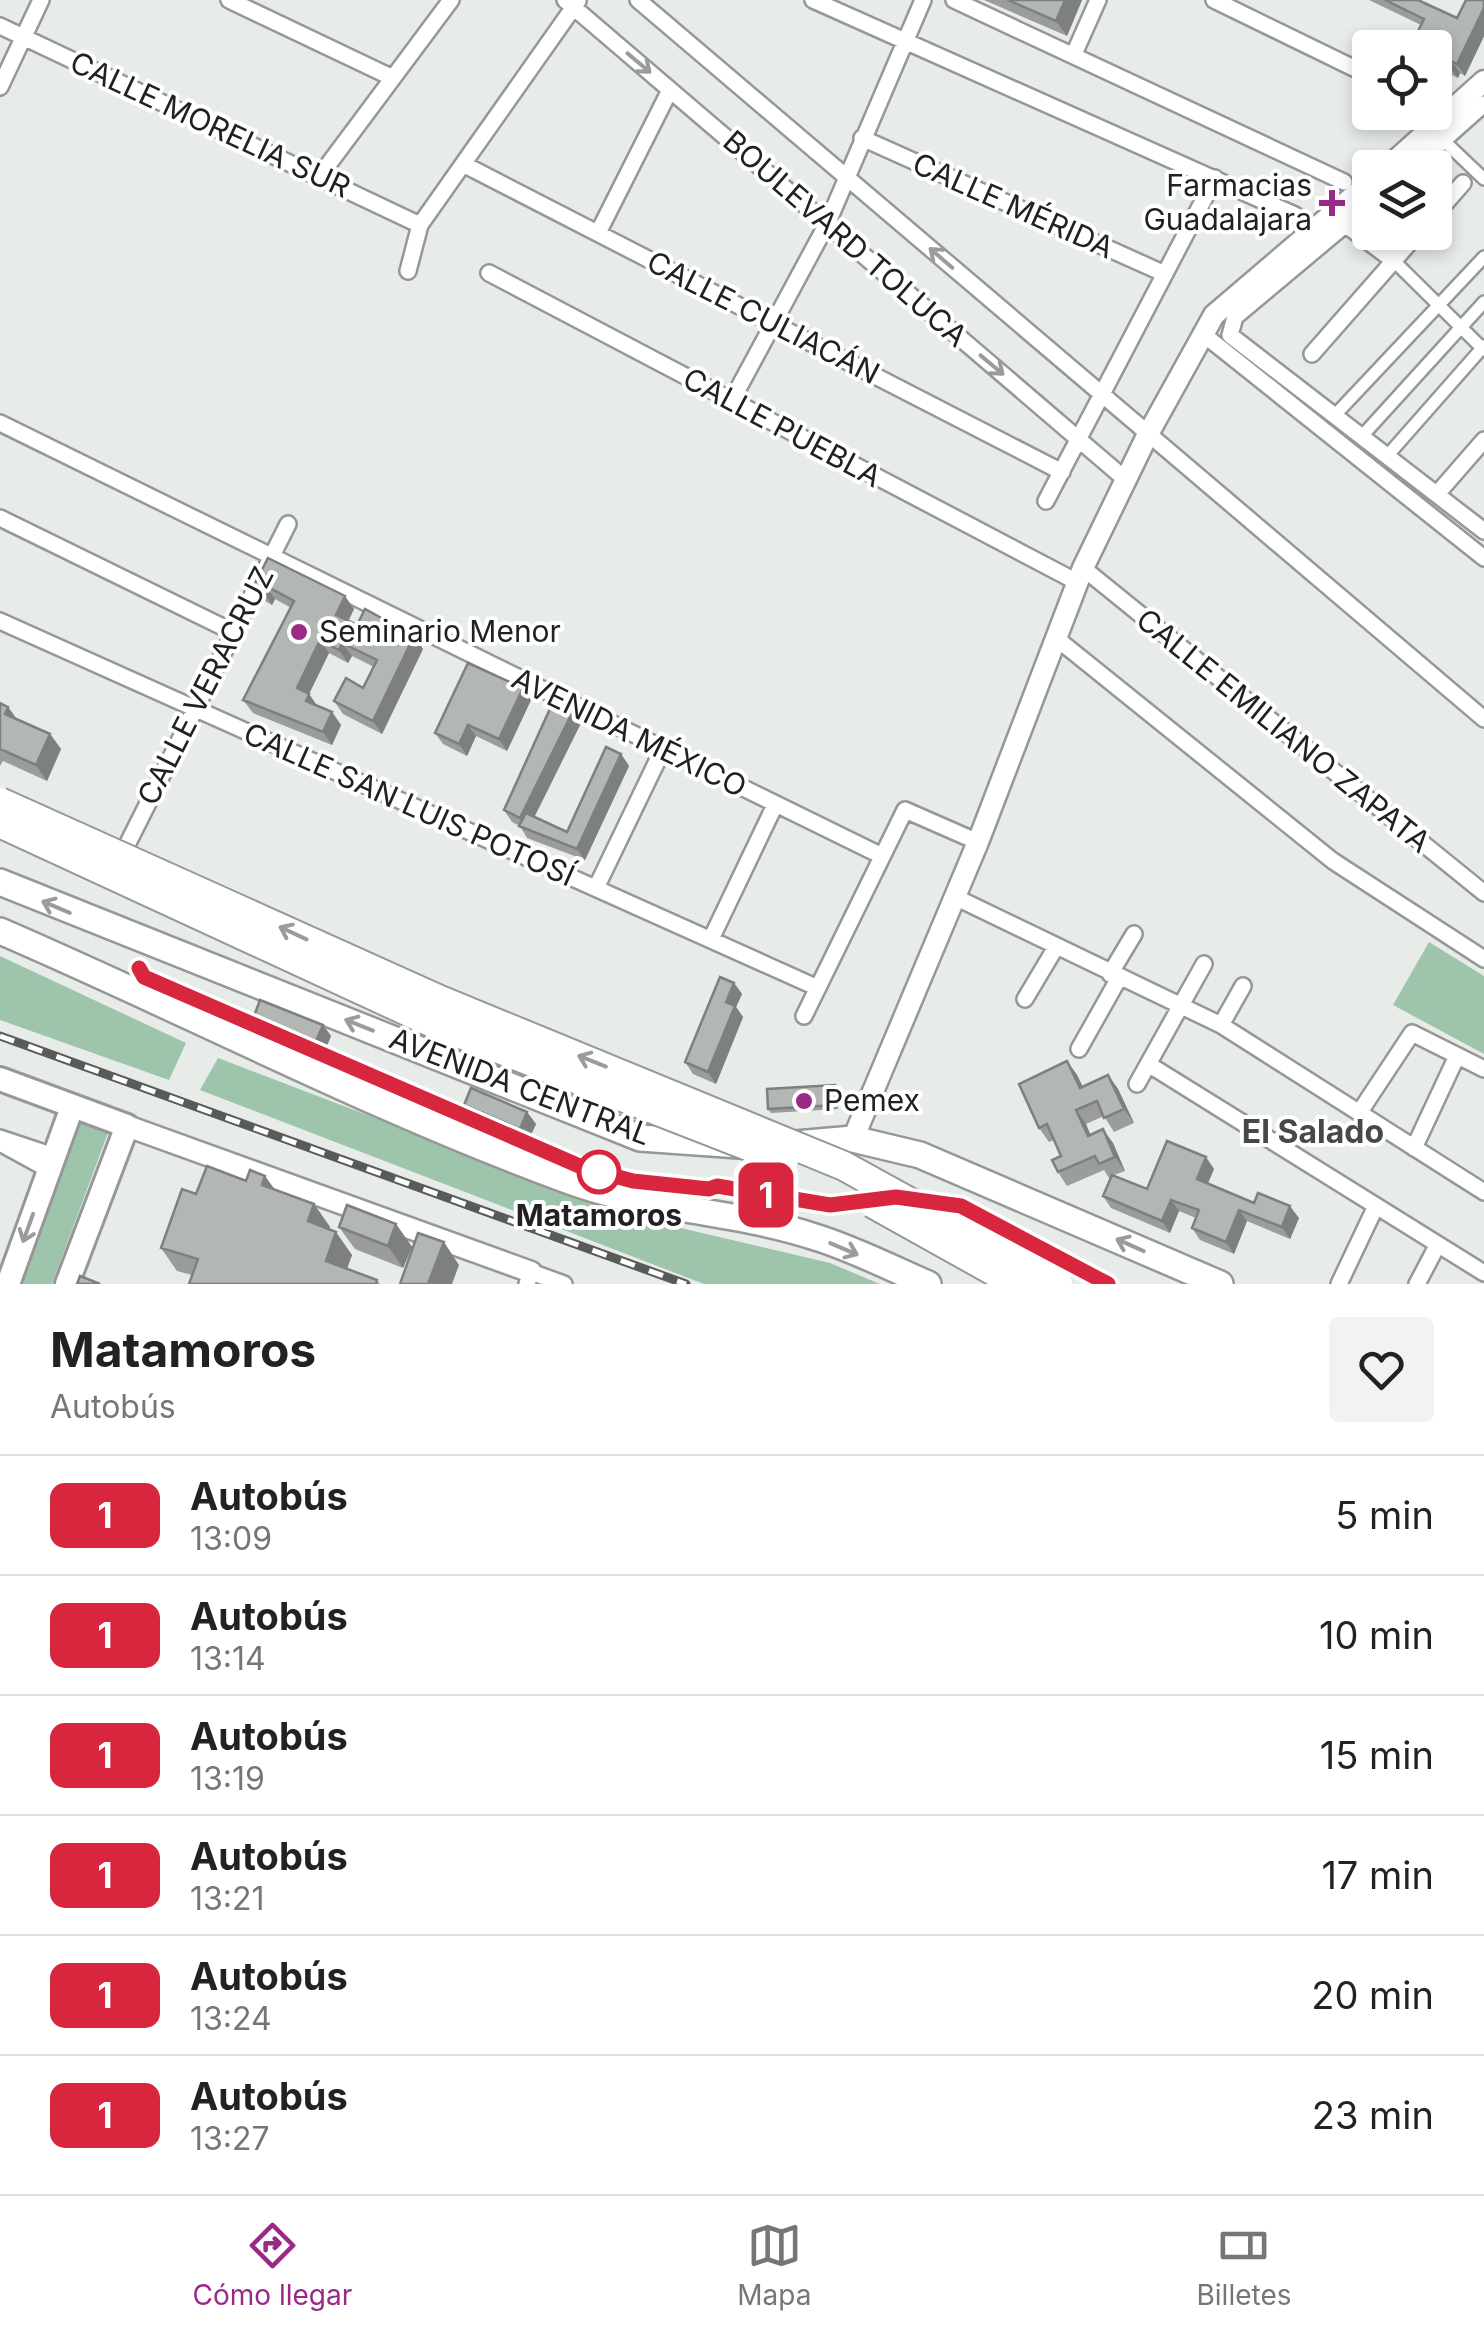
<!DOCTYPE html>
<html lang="es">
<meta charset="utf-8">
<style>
:root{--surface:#fff;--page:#f2f2f2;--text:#222;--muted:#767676;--line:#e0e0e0;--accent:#9b2986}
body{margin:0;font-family:Inter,sans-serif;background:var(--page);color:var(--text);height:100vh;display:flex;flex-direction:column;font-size:38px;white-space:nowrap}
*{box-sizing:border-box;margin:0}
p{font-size:32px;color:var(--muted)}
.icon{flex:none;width:55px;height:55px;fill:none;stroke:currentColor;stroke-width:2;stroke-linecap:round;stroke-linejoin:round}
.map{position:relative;height:1284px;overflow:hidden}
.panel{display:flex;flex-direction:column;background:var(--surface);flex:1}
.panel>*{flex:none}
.badge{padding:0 20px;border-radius:15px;font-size:35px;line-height:65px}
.tools{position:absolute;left:1352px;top:30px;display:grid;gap:20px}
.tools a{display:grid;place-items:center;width:100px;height:100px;border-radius:10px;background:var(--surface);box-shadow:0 5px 15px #0003;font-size:50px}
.map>.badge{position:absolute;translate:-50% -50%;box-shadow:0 0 0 5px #fff}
.round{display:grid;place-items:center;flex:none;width:105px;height:105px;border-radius:10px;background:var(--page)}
.overview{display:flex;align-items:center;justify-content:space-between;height:170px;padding:0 50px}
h1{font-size:48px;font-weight:700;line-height:75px}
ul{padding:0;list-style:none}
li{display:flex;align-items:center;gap:30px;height:120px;padding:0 50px;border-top:2px solid var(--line)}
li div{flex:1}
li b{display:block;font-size:38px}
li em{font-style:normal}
li .badge{min-width:110px;font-weight:700;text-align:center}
.tab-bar{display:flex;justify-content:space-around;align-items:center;height:140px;border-top:2px solid var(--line);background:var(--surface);font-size:28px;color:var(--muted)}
.tab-bar a{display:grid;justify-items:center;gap:5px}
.tab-bar .current{color:var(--accent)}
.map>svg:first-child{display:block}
.green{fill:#9ec4ab}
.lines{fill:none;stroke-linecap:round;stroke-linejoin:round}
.pedestrian-casing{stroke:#959896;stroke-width:16}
.minor-casing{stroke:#959896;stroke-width:20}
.tertiary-casing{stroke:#959896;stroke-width:25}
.secondary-casing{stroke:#959896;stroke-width:28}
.trunk-casing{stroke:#959896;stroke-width:30}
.pedestrian{stroke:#fff;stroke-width:11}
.minor{stroke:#fff;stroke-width:15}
.tertiary{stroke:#fff;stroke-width:20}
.secondary{stroke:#fff;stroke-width:22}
.trunk{stroke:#fff;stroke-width:25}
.rail-casing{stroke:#595b59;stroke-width:9}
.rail{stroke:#fff;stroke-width:5;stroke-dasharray:15;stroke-linecap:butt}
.motorway-bridge-casing{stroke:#959896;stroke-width:32;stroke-linecap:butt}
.motorway-bridge{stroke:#fff;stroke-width:28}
.wall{fill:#9a9d9b}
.shaded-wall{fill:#7d807e}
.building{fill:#b3b7b4;stroke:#7d807e;stroke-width:2.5}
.oneway{stroke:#9b9b9b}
.line-casing{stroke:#fff;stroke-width:22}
.line{stroke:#d7263d;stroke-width:15}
.poi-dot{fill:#9b2986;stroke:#fff;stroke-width:4}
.stop-dot{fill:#fff;stroke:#d7263d;stroke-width:5}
.labels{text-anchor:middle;stroke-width:8;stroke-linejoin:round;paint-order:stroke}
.street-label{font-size:30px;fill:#202120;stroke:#fff}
.poi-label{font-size:30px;fill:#202120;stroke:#fff;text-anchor:start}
.stop-label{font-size:30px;font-weight:bold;fill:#202120;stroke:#fff}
.neighbourhood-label{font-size:32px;font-weight:bold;fill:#464a47;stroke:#fff}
</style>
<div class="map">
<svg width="1484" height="1284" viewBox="0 0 1484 1284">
<rect width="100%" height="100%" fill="#e8ece9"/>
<path class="green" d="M1429,942L1484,976V1054L1393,1005Z
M0,956L186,1043L169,1080L0,1020Z
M218,1058L634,1217L830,1263L880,1284H704L200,1090Z
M81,1120L109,1130L52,1284H20Z"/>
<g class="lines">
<defs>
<path id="pedestrian" d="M1443,140L1484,179
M1394,261L1484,350
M1336,414L1484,257
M1363,435L1484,302
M1388,455L1484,346"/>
<path id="minor" d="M229,0L393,78
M565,0L1125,479
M638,0L1484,719
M813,0L1295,215
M954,0L1344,182
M1214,0L1370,76
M0,26L420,225
M1074,54L1098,0
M0,87L41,0
M862,138L1165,274
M463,164L1062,472
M1412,168L1484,104
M319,177L451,0
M1370,204L1235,317L1230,335L1484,531
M1435,215L1463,183
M1346,225L1394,261
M598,233L670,90
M408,271L420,225L578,1
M489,273L1077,582
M1203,334L1484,558
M1312,354L1419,232
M731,402L828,222L923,0
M0,423L882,856
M1437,494L1484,440
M1046,501L1215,178
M0,518L233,632
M1083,568L1484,893
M0,621L818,988
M1056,638L1333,861L1484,959
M125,849L288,524
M596,888L663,749
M955,897L1221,1025L1484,1192
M711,939L775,805
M1110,974L1134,934
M1025,999L1056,947
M804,1016L905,810L978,842
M1221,1025L1243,986
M1079,1049L1119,978
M1148,1064L1484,1273
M1137,1084L1204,964
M1359,1113L1412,1033L1484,1069
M0,1138L54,1156
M0,1143L49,1170
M1414,1148L1457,1056
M527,1284L531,1272L564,1284
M1339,1284L1376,1206
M1417,1284L1437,1246"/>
<path id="tertiary" d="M1387,168L1484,81
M127,1126L531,1272
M853,1139L978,842L1083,568L1147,436L1214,315L1370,182"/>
<path id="secondary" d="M0,1079L127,1126L67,1284
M8,1284L72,1107"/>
<path id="trunk" d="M0,882L640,1138L739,1145
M0,931C188,1012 371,1108 564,1179C645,1210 733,1210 815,1237C854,1249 891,1268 928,1284
M784,1145L853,1139L920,1155L1220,1284"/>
</defs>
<use href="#pedestrian" class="pedestrian-casing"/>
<use href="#minor" class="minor-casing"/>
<use href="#tertiary" class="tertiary-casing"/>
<use href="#secondary" class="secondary-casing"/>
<use href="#trunk" class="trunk-casing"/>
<use href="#pedestrian" class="pedestrian"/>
<use href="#minor" class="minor"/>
<use href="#tertiary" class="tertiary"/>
<use href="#secondary" class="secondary"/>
<use href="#trunk" class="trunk"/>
<defs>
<path id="rail" d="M0,1036L686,1284"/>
</defs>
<use href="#rail" class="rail-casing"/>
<use href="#rail" class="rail"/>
<defs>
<path id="motorway-bridge" d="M0,802L440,1000L844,1166L1058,1284
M0,823L435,1024L784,1160
M872,1203L1017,1284"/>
</defs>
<use href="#motorway-bridge" class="motorway-bridge-casing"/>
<use href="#motorway-bridge" class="motorway-bridge"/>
</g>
<path class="wall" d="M984,0H1082L1067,36Z
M1369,0H1418L1457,18L1484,0V36L1465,76L1460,73L1458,78L1435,67V48L1421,25Z
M268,558L354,609L348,621L357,625L414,636L423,649L382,734L343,714L334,701L363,688L374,667L352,656L348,663L329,653L309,694L317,706L332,712L341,725L332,745L253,713L243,700L291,608L275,599L272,605L263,600L253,587Z
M523,688L531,700L507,751L476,736L467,756L443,744L435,733Z
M0,703L8,707L16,719L50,734L61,749L47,781L3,761L0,766Z
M574,709L582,721L534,817L567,832L621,754L629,766L585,860L527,838L520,826L512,822L504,810Z
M734,983L742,994L736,1007L743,1017L716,1084L693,1074L685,1062Z
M254,1016L323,1025L331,1036L324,1053L262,1028Z
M1067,1061L1077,1075L1083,1087L1108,1075L1118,1089L1134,1123L1114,1132L1104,1116L1086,1124L1090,1135L1113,1143L1125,1171L1114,1175L1147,1189L1214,1169L1208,1183L1254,1203L1299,1218L1290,1239L1247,1221L1234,1254L1200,1240L1192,1228L1196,1218L1179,1211L1170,1233L1111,1208L1103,1196L1111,1177L1109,1178L1104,1170L1067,1186L1058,1172L1061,1156L1054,1140L1049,1142L1039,1128Z
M835,1085L837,1089L838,1109L771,1113L768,1109Z
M464,1105L527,1112L536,1124L528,1141L472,1117Z
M246,1181L314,1204L330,1227L329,1229L352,1255L347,1268L377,1280L380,1284H189L192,1275L177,1271L161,1248L196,1194Z
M396,1224L412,1247L403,1268L355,1249L339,1227Z"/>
<path class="shaded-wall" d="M1065,0H1082L1067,36L1056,21Z
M1484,8V36L1465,76L1457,64Z
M1451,61L1460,73L1458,78L1449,66Z
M266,586L275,599L272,605L263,592Z
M345,596L354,609L345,628L336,615Z
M414,636L423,649L382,734L373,721Z
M320,640L329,653L309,694L318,707L315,714L297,688Z
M342,643L352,656L348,663L339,650Z
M523,688L531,700L507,751L499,739Z
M8,707L19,722L5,714Z
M574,709L582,721L528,830L520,818Z
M332,712L341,725L332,745L323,732Z
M468,725L476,736L467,756L459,744Z
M50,734L61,749L47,781L36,765Z
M621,754L629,766L585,860L577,849Z
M734,983L742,994L736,1007L743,1017L716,1084L708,1072L726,1002Z
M323,1025L331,1036L324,1053L316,1041Z
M1067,1061L1077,1075L1090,1102L1080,1088Z
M1108,1075L1118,1089L1134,1123L1124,1109Z
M835,1085L837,1089L838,1109L836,1105Z
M1076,1110L1086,1124L1097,1150L1088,1136Z
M527,1112L536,1124L528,1141L520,1129Z
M1103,1129L1113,1143L1125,1171L1115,1157Z
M1206,1157L1214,1169L1205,1190L1197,1179Z
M265,1176L281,1198L262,1185Z
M1171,1200L1179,1211L1170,1233L1162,1221Z
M314,1204L330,1227L324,1244L308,1221Z
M1290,1206L1299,1218L1290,1239L1282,1227Z
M1239,1210L1247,1221L1234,1254L1226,1242Z
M396,1224L412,1247L403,1268L388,1246Z
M336,1232L352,1255L342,1283L326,1261Z
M444,1242L459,1265L452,1284H428Z"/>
<path class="building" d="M1008,0H1065L1056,21Z
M1385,0H1418L1457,18L1466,0H1484V8L1457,64L1451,61L1449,66L1435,59V48L1410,47L1424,19Z
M268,558L345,596L336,615L357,625L365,609L414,636L373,721L334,701L346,678L363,688L377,660L342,643L339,650L320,640L297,688L309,694L306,701L332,712L323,732L243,700L294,601L266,586L263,592L253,587Z
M468,663L523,688L499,739L468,725L459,744L435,733Z
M554,700L574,709L520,818L504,810Z
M0,703L8,707L5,714L50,734L36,765L0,749Z
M606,747L621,754L577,849L519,826L526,813L567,832Z
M720,977L734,983L726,1002L735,1006L708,1072L685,1062Z
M260,1000L323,1025L316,1041L254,1016Z
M1067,1061L1080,1088L1108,1075L1124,1109L1104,1118L1097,1101L1076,1110L1088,1136L1103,1129L1115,1157L1099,1164L1095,1156L1058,1172L1052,1160L1061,1156L1047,1124L1039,1128L1019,1084Z
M835,1085L836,1105L768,1109L767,1089Z
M471,1088L527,1112L520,1129L464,1105Z
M1167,1141L1206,1157L1197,1179L1254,1203L1258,1193L1290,1206L1282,1227L1239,1210L1226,1242L1192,1228L1199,1210L1171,1200L1162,1221L1103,1196L1112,1175L1147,1189Z
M207,1166L246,1181L250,1170L265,1176L262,1185L314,1204L308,1221L336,1232L326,1261L377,1280L376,1284H189L198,1259L161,1248L182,1189L196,1194Z
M347,1205L396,1224L388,1246L339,1227Z
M418,1233L444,1242L428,1284H400Z
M80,1276L100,1284H77Z"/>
<defs><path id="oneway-shaft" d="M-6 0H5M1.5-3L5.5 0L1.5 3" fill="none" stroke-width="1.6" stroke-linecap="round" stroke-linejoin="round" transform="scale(2.5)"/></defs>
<g class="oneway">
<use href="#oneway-shaft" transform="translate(639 63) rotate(40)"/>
<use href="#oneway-shaft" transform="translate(941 258) rotate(-139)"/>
<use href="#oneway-shaft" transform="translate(992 365) rotate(40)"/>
<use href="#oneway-shaft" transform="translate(56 907) rotate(-157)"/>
<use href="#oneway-shaft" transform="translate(293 933) rotate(-155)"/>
<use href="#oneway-shaft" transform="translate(359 1025) rotate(-158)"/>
<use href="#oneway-shaft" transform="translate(592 1061) rotate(-158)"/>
<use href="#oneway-shaft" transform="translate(28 1228) rotate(110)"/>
<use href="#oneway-shaft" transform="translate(1130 1245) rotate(-156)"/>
<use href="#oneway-shaft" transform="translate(844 1249) rotate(23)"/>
</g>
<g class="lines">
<defs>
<path id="line" d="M139,968L144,977L584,1168L633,1181L709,1189L717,1186L830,1205L896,1197L961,1206L1108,1284"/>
</defs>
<use href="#line" class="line-casing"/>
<use href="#line" class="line"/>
</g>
<g class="poi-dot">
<path d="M1327 188h10v10h10v10h-10v10h-10v-10h-10v-10h10z"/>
<circle cx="299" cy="632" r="10"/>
<circle cx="804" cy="1101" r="10"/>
</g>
<circle class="stop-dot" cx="599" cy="1172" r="20"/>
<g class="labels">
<g class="street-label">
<text transform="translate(210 125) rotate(25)" y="10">CALLE MORELIA SUR</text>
<text transform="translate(1013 206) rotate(24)" y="10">CALLE MÉRIDA</text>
<text transform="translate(845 239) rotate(41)" y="10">BOULEVARD TOLUCA</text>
<text transform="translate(763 318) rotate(27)" y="10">CALLE CULIACÁN</text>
<text transform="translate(782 428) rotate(28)" y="10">CALLE PUEBLA</text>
<text transform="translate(206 686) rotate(-63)" y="10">CALLE VERACRUZ</text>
<text transform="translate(1283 731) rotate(39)" y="10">CALLE EMILIANO ZAPATA</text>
<text transform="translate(629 733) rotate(26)" y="10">AVENIDA MÉXICO</text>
<text transform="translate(409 805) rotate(24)" y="10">CALLE SAN LUIS POTOSÍ</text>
<text transform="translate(520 1087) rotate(21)" y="10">AVENIDA CENTRAL</text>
</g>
<g class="poi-label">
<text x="1312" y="196" text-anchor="end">Farmacias<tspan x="1312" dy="34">Guadalajara</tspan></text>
<text x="319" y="642">Seminario Menor</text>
<text x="824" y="1111">Pemex</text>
</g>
<g class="stop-label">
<text x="599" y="1226">Matamoros</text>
</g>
<g class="neighbourhood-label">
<text x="1313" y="1143">El Salado</text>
</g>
</g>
</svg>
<div class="tools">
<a><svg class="icon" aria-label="locate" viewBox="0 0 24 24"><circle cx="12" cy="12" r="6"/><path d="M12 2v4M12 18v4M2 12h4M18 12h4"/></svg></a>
<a><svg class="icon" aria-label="layers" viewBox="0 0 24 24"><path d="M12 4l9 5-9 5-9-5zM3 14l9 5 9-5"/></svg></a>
</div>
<b class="badge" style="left:766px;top:1195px;background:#d7263d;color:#fff">1</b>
</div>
<section class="panel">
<div class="overview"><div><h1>Matamoros</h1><p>Autobús</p></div><a class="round"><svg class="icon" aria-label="heart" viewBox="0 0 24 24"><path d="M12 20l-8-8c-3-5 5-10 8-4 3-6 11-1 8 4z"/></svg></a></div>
<ul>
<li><span class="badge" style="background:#d7263d;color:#fff">1</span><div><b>Autobús</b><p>13:09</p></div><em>5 min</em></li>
<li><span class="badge" style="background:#d7263d;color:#fff">1</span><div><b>Autobús</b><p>13:14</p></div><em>10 min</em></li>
<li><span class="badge" style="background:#d7263d;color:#fff">1</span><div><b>Autobús</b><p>13:19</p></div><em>15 min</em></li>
<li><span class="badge" style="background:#d7263d;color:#fff">1</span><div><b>Autobús</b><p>13:21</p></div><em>17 min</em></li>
<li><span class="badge" style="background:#d7263d;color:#fff">1</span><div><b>Autobús</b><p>13:24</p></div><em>20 min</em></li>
<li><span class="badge" style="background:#d7263d;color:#fff">1</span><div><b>Autobús</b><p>13:27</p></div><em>23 min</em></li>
</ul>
</section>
<nav class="tab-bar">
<a class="current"><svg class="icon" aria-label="directions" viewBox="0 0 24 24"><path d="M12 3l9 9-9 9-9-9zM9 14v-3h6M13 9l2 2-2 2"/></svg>Cómo llegar</a>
<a><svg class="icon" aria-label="map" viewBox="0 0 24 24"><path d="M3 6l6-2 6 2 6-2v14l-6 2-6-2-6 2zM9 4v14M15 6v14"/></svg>Mapa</a>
<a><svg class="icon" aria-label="tickets" viewBox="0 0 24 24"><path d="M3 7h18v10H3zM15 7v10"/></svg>Billetes</a>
</nav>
